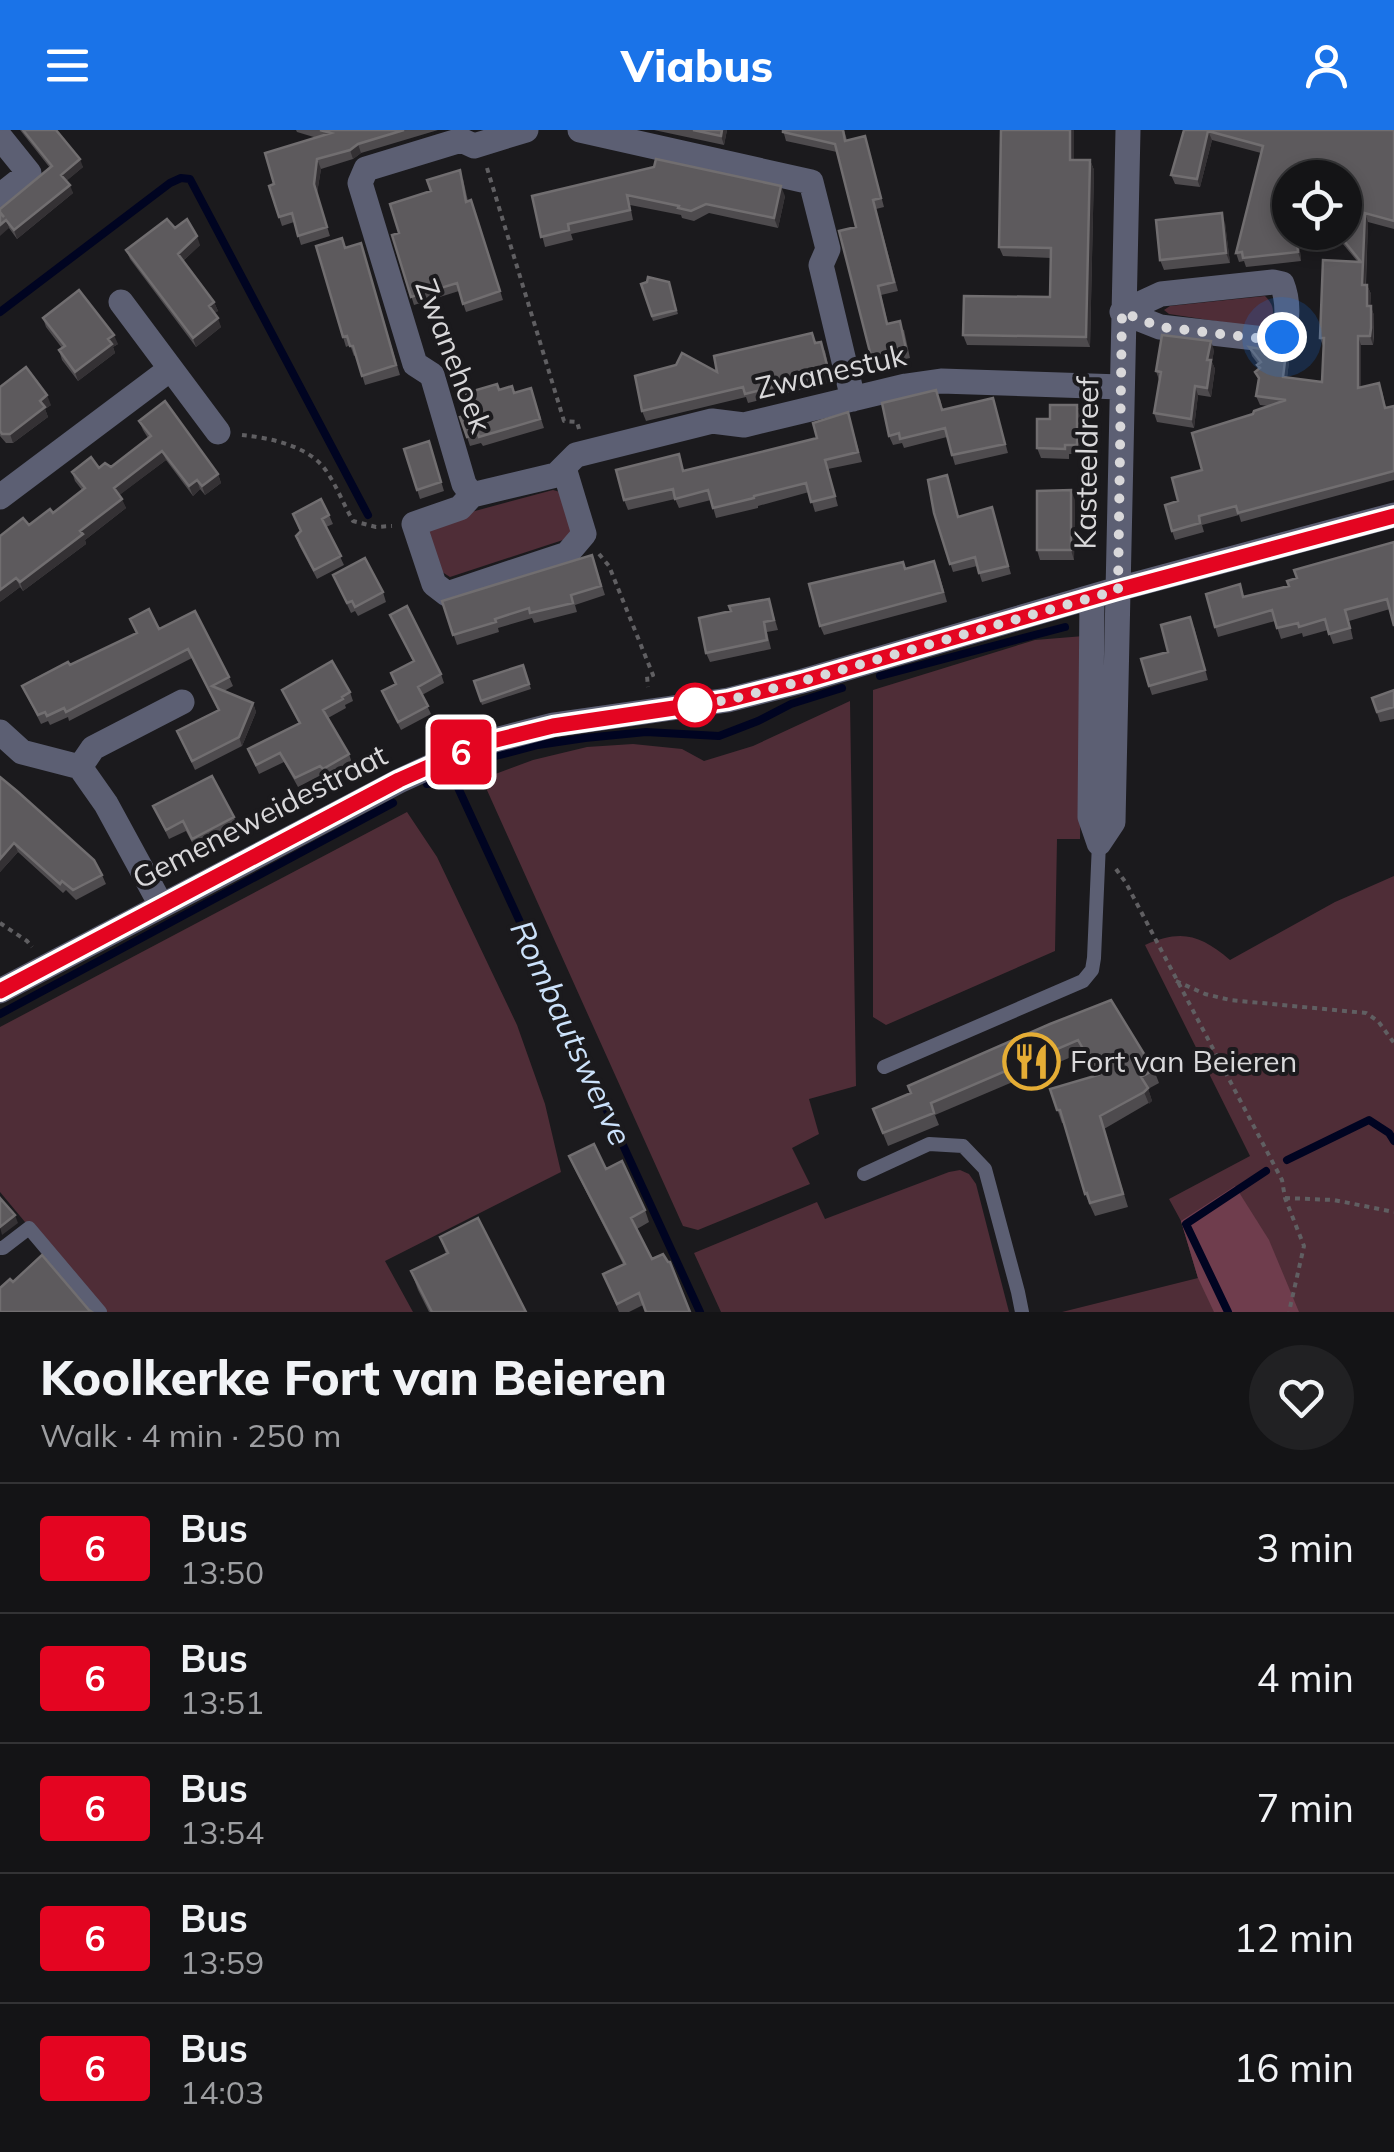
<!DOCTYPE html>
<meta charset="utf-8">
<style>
:root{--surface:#141416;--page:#212123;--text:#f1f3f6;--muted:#9d9ea1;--line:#333335;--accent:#1a73e8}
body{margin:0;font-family:Mulish,sans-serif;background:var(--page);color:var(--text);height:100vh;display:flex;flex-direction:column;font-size:38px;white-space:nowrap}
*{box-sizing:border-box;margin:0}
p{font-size:32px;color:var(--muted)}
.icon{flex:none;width:55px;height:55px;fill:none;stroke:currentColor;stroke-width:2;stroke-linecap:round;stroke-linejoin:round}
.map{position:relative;height:1182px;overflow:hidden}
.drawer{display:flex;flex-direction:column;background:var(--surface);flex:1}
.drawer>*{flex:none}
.badge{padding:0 20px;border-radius:8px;font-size:35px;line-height:65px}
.fabs{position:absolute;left:1272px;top:30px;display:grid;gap:20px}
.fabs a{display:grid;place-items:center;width:90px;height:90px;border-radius:50%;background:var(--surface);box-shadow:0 5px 15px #0003,0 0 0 2px var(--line);font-size:50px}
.you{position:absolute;width:50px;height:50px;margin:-25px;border:8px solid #fff;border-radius:50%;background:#1a73e8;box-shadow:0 0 0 15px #1a73e833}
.map>.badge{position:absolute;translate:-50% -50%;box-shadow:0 0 0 5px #fff}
.round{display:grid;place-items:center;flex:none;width:105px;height:105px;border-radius:52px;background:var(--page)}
.overview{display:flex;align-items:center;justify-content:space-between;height:170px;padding:0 40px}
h1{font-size:48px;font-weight:800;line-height:75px}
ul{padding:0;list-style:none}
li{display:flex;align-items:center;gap:30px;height:130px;padding:0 40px;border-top:2px solid var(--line)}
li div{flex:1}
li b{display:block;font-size:38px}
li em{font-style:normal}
li .badge{min-width:110px;font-weight:700;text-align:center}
header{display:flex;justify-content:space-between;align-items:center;height:130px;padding:0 40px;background:var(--accent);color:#fff;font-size:45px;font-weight:800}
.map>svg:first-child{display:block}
.green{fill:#4f2d37}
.forest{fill:#6f3d4d}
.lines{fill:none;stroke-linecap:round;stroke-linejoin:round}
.stream{stroke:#000421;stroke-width:8}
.path{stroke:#605f62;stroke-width:4;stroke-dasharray:5 5;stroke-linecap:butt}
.service{stroke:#5c5f73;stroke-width:14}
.minor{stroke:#5c5f73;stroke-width:25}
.wall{fill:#4e4b4e}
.shaded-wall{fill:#343134}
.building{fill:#5d5a5d;stroke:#716e70;stroke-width:2.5}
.line-casing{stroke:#fff;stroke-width:22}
.line{stroke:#e40521;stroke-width:15}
.walk{stroke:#d9d8da;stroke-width:10;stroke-dasharray:0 18}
.stop-dot{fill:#fff;stroke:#e40521;stroke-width:5}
.labels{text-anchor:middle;stroke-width:8;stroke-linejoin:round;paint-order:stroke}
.street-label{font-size:30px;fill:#d9d8da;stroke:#1b1a1d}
.poi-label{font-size:30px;fill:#d9d8da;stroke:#1b1a1d;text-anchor:start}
.water-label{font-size:32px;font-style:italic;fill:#cce2fb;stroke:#1b1a1d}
</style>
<header><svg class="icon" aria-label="menu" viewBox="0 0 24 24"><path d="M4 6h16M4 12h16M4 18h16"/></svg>Viabus<svg class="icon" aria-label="person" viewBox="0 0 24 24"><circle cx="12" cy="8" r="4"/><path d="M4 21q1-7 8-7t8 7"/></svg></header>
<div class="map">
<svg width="1394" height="1182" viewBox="0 0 1394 1182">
<rect width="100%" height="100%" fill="#1b1a1d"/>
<path class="green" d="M1265,166C1277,177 1275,190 1262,198L1169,184L1164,180L1170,176Z
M553,360L564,363L574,400L566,409L450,447L436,438L428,399L434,392Z
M1084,506L1080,709H1057L1055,821L886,895L873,887V560L1035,510Z
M850,571L856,956L809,969L819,1004L792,1018L810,1054L698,1100L683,1096L482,649L533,630L587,617L633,614L682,619L704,631L753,616Z
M407,682L437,727L517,895L545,974L561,1042L385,1131L413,1182H100L0,1062V897Z
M1394,746V1182H1062L1198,1148L1181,1091L1169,1069L1250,1026L1145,815C1182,799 1200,805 1230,830L1335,772Z
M960,1040L969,1044L976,1054L1009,1182H721L694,1123L817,1072L825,1089L949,1042Z"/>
<path class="forest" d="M1235,1056L1269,1110L1299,1182H1214L1198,1148L1181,1091Z"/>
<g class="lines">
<path class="stream" d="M0,182L170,53L181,48L190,49L368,385
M880,546L1065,497
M454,649L492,627L538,615L585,608L646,602L719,606L758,591L791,574L842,558
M427,654L454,649L700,1182
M0,884L393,673
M1287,1030L1369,990L1389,1003L1394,1011
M1228,1182L1186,1094L1266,1041"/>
<path class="path" d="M487,38L564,291L577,292L579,299
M242,305C271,308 310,316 327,342C337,357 344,375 353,391L376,397L392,396
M599,424L609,436L653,545L647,546L648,557
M1116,739L1126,753L1282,1050L1285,1068L1304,1116L1289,1182
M0,793L27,811L32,817
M1176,851L1205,864L1230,870L1366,883L1378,891L1394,913
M1285,1068L1334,1070L1394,1082"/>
<path class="service" d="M884,937L1083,851L1092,840L1094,828L1099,713
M864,1044L929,1014L963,1016L985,1039L1018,1162L1022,1182
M0,1118H3L29,1098L100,1182"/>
<path class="minor" d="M580,0L811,52L828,119L821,135L853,269
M0,7L29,43L0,66
M1273,152L1282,154C1288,169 1289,191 1282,207L1273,210L1160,197L1122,182L1161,164Z
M121,172L218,302
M564,338L584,404L567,424L447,464L434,454L414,394L460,378L472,365L556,345L576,325L712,291L744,295L906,256L941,251L1121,257
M472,365L464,354L432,245L415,234L360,53L366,39L461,10L474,16L526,0
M0,367L169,240
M1092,467L1090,687L1099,713
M0,602L22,622L80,637L106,674L161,775
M80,637L93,618L182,572
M1099,713L1113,692L1128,0
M0,861L399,651L480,614L553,595L728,570L803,551L1118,459L1394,385"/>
</g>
<path class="wall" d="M20,0H56L83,37L66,51L73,63L17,109L9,98L0,79L50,38Z
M296,0H438L361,23L353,29L321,39L317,63L330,106L301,115L294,92L282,96L269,56L274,54L317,8L297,2Z
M654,0H727L724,15Z
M783,0H844L847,10L865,6L884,77L876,79L898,161L881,165L888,194L904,200L910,228L874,236L871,226L856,97L837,22L786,11Z
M1001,0H1074V30H1090L1094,40L1090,217L967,215L963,205L1050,167L1051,128L1003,126L999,117Z
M1184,0H1394V99L1368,92L1366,155H1367L1371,164L1370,176L1374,185V207L1373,215H1361V258L1382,261L1386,278L1394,276V350L1241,392L1239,385L1202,395L1204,402L1175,410L1172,401L1178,371L1202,340L1253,284L1269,276L1260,275L1256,266L1259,251L1255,242L1258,239L1257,235L1258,234L1252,226L1249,217L1286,223L1289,232L1287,247L1322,252L1323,216L1320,208L1357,131L1333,102H1345V48H1290V102H1298L1301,131L1246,137L1244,131L1239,132L1236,123L1261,23L1212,10L1200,57L1175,54L1171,45Z
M463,49L468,71L474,79L503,170L466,182L459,161L414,175L392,105L399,103L431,61Z
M532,66H785L778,98L709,83L694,91L682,88L681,85L630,75L633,90L571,104L573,110L545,117Z
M1225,93L1230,133L1164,140L1160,130Z
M175,98L200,115L183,131L214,172L218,181L214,183L221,197L196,217L130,129L126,120Z
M361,113L400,245L365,255L356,225L354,226L350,215L346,217L343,207L345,118Z
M669,152L678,184L653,191L641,154Z
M43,188L118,214L113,217L115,223L78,251L62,230L59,220L62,218L46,197Z
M816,213L825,221L832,252L748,273L746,267L646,291L642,281L717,242Z
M1214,220L1212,232L1215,239L1211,267L1198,265L1194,298L1157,292L1154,283L1159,250L1156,241Z
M0,257L51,275L45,279L48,287L13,313H6L0,306Z
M531,258L544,298L483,316L481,313L470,316L467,307L472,283L499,260L515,263Z
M993,268L1008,323L955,335L947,307L904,318L902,313L893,315L889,306L940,269L943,280Z
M1077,275L1081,285V324H1069V329L1041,328L1037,318L1050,289Z
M848,282L862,332L828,339L838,376L815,382L809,362L758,376V378L716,388L711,370L679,378L675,369L628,380L624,370L684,341L817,308Z
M139,291L218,344L221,353L205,365L200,359L193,366L166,330L119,365L126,378L85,410L86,414L23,461L20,457L0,472L29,395L53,383L82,360L75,351L72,342L111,337L148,308L143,300Z
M429,311L444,361L420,369L404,319Z
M950,353L958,387L992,377L1011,444L982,452L977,436L953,442L934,383Z
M1075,370L1074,430H1040L1037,420Z
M293,384L329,385L333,394L326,397L344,435L317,449L299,415L296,406L300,402Z
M1394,412L1390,479L1349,491L1353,509L1333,514L1328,500L1303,507L1302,503L1281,509L1275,491L1218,507L1215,497L1244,467L1289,456L1297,448Z
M592,425L605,465L575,475L577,482L534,493L532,488L498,498L499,502L457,515L442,471Z
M905,439L938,440L947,472L824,505L820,496Z
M333,445L383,462L386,472L358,486L355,481L351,483Z
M769,469L778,500L767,502L771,519L710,532L706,523L731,481Z
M390,485L441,544L444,553L422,565L431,584L401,600L382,561L395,554L391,543L413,531Z
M130,489L159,499L229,547L233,556L224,561L253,573L256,582L242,616L195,640L177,601L218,580L192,528L69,591L68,587L50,595L48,591L41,594L22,556L70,535L136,503Z
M1194,497L1208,550L1152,565L1149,556L1168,522Z
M523,535L531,559L482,575L474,551Z
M282,560L350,562L353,571L345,575L346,578L328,588L349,624L352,633L326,648L323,644L298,657L284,632L259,644L248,619L299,594Z
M1394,560V589L1380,592L1372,568Z
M0,647L102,745L106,754L76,770L66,760L63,763L18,722L0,742Z
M153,676L234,687L237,697L195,718L186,701L169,709Z
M1050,894L1154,940L1159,953L1148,959L1152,971L1104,999L1128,1077L1095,1086L1085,1064L1064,993H1062L1050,959L1096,946L1083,922L935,985L939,995L888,1016L873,979L911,963Z
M569,1026L606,1039L645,1080L649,1092L637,1099L652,1129L643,1175L629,1182H619L603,1144L623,1134L574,1038Z
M440,1107L526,1182H429L418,1160L411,1141L446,1124Z"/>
<path class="shaded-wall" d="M722,0H727L724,15L721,6Z
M1070,0H1074V39L1070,30Z
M1208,1L1212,10L1200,57L1197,49Z
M358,14L361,23L353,29L350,20Z
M80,29L83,37L64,53L61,45Z
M317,29L321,39L317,63L330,106L314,54Z
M1090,30L1094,40L1090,217L1086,207Z
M70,55L73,63L17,109L14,100Z
M781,56L785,66L778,98L774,88Z
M1222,83L1225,93L1230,133L1226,123Z
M1365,83L1368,92L1365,164L1362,155Z
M6,90L9,98L0,106V95Z
M1296,102H1298L1301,131L1298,122Z
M197,106L200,115L181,133L178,124Z
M1367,155L1371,164L1370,185L1367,176Z
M214,172L218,181L212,185L209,176Z
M1371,176L1374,185L1373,215L1370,206Z
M218,188L221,197L196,217L193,208Z
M114,205L118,214L113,217L115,223L78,251L75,242Z
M1358,206L1361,215V267L1358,258Z
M1211,211L1214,220L1212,232L1215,239L1211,267L1207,258V230Z
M1286,223L1289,232L1286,256L1283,247Z
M1195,256L1198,265L1194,298L1191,289Z
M47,265L51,275L45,279L48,287L13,313L10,304L40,271Z
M1077,275L1081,285V324L1077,315Z
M162,321L166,330L117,367L114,358Z
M218,344L221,353L205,365L202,356Z
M197,350L200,359L193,366L189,356Z
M1071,360L1075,370L1074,430L1071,420Z
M122,369L126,378L85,410L86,414L23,461L20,452L80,401Z
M16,448L20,457L0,472V460Z
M253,573L256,582L242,616L239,607Z
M14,713L18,722L0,742V729Z
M1148,958L1152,971L1149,974L1144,962Z
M15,1085L18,1093L2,1105L0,1097Z"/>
<path class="building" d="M23,0H56L80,29L61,45L70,55L14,100L6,90L0,95V83L4,87L0,82V79L52,36Z
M320,0H404L358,14L350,20L317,29L314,54L327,97L298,106L292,83L279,87L269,56L274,54L265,23L331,3Z
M693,0H722L721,6Z
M783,0H843L845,11L865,6L881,68L873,70L894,152L878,156L887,194L900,191L906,219L871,226L839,101L856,97L835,14L783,2Z
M1001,0H1070V30H1090L1086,207L963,205L964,166L1050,167L1051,118L999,117Z
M1184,0H1394V91L1365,83L1362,155H1367V176H1371V198L1370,206H1358V258L1379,253L1385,278L1394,276V341L1238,383L1236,376L1199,386L1200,393L1172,401L1165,375L1178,371L1172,348L1202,340L1192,303L1253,284L1254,281L1286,270L1256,266L1259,248L1255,242L1260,238L1257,235L1261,232L1249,217L1286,223L1283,247L1322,252L1324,208H1320L1323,130L1361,132L1337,102H1345V48H1292L1289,44L1290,102H1296L1298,122L1243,128L1242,122L1236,123L1263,16L1208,1L1197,49L1171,45Z
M656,29L781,56L774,88L706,74L691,81L678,78L679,76L627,65L630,80L568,94L569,100L541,107L532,66L654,37Z
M460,40L466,72L471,70L500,161L463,174L457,153L411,167L392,105L399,103L390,74L431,61L427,50Z
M1222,83L1226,123L1160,130L1156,90Z
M167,89L175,98L187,89L197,106L178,124L214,172L209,176L218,188L193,208L126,120Z
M342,108L345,118L361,113L396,235L362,246L353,216H350L347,206L343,207L316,116Z
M648,147L669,152L676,180L652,186L641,154L647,152Z
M79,160L114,205L108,209L112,214L75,242L59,220L65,216L43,188Z
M812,203L815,213L821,212L829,243L745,264L743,257L642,281L635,246L676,235L682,223L717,242L714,226Z
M1162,205L1211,211L1207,230H1211L1207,258L1195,256L1191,289L1154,283L1161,242L1156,241Z
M26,237L47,265L40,271L45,277L10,304H2L0,301V257Z
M497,254L499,260L512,256L514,263L531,258L540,289L479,307L478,304L467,307L460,287L472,283L466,263Z
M936,260L942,280L993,268L1005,314L952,325L945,298L900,309L899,303L889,306L882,273Z
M165,271L218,344L202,356L197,350L189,356L162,321L114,358L122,369L80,401L83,404L20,452L16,448L0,460V406L23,388L29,395L50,379L53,383L85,358L72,342L91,327L99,338L105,333L111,337L151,306L139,291Z
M1050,275H1077V315H1065V319L1037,318V289H1050Z
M848,282L858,322L825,330L835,366L811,372L806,353L754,366V368L713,378L708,360L675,369L673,359L624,370L616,340L679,324L683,341L765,321L817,308L813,293Z
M429,311L441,352L417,360L404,319Z
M947,345L958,387L992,377L1008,436L979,443L975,427L950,434L934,383L928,350Z
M1071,360V420H1037V361Z
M321,369L329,385L322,389L341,426L314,440L296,406L301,401L293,384Z
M1394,412V496L1387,469L1345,480L1350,498L1329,504L1325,489L1299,497L1298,493L1277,498L1272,480L1215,497L1206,464L1240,454L1243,467L1289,456L1287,451L1297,448L1294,440Z
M592,425L601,456L571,465L573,473L530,483L529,478L495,489L496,492L453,505L442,471Z
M365,428L383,462L355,477L352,471L347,473L333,445Z
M934,431L943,462L820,496L809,454L903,432L905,439Z
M769,469L774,490L764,492L767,510L706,523L699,488L731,481L729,476Z
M407,476L441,544L418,557L428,576L398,592L382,561L396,554L391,543L414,531L390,485Z
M149,479L159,499L195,481L229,547L212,556L253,573L239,607L192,631L177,601L219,580L188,519L66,582L64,578L47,586L45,582L38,585L22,556L68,532L70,535L137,503L130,489Z
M1190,487L1205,540L1149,556L1141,529L1168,522L1161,495Z
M332,531L350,562L342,567L343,569L323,580L349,624L323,639L320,636L295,648L280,623L256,635L248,619L300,593L282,560Z
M523,535L529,554L481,571L474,551Z
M1394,560V577L1377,582L1372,568Z
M212,646L234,687L192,709L183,691L166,700L153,676Z
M0,647L17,661L94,730L102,745L73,760L62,751L60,754L14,713L0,729Z
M1111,870L1154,940L1141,947L1148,958L1144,962L1100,986L1123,1064L1090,1073L1087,1063L1085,1064L1060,980H1057L1050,959L1098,945L1078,910L931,973L934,983L883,1003L873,979L911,963L908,956L1050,894Z
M594,1014L606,1039L622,1031L645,1080L631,1088L652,1129L663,1124L668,1132H670L690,1182H646L639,1163L617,1174L603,1144L625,1134L569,1026Z
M0,1068L15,1085L0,1097Z
M478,1088L526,1182H432L411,1141L448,1123L440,1107Z
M42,1125L89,1180L92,1182H0V1158L10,1149L13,1152Z"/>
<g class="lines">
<defs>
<path id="line" d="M0,861L399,650L480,614L553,596L728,570L803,551L1118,460L1394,386"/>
</defs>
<use href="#line" class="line-casing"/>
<use href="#line" class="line"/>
<path class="walk" d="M695,575H690L728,570L803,551L1118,460L1122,182L1160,197L1273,210L1282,207"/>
</g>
<defs>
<symbol id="restaurant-ring" viewBox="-11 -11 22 22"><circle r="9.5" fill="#1b1a1d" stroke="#e5ad35" stroke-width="1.5"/><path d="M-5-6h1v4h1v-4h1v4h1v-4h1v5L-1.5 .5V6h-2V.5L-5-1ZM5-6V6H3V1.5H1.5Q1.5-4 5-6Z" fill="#e5ad35"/></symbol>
</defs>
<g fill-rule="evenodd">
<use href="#restaurant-ring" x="1000" y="900" width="63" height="63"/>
</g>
<circle class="stop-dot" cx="695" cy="575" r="20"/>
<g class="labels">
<g class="street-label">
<text transform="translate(453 226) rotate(69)" y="10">Zwanehoek</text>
<text transform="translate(831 242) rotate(-13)" y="10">Zwanestuk</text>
<text transform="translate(1087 333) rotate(-89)" y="10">Kasteeldreef</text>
<text transform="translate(260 687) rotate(-27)" y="10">Gemeneweidestraat</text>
</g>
<g class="poi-label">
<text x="1070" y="942">Fort van Beieren</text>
</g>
<g class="water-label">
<text transform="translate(571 903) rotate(65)" y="11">Rombautswerve</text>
</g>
</g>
</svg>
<div class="fabs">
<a><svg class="icon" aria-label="locate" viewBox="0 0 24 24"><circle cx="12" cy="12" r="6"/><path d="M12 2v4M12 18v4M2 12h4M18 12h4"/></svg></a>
</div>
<div class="you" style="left:1282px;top:207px"></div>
<b class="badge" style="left:461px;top:622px;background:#e40521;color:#fff">6</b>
</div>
<section class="drawer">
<div class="overview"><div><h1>Koolkerke Fort van Beieren</h1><p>Walk · 4 min · 250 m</p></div><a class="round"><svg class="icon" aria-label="heart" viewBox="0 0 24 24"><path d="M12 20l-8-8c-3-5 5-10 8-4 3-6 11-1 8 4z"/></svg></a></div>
<ul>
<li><span class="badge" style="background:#e40521;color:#fff">6</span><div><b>Bus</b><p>13:50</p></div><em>3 min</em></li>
<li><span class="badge" style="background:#e40521;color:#fff">6</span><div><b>Bus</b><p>13:51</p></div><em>4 min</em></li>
<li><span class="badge" style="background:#e40521;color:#fff">6</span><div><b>Bus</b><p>13:54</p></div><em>7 min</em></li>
<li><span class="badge" style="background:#e40521;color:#fff">6</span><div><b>Bus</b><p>13:59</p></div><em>12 min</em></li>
<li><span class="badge" style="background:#e40521;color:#fff">6</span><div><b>Bus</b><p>14:03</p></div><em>16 min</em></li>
</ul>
</section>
